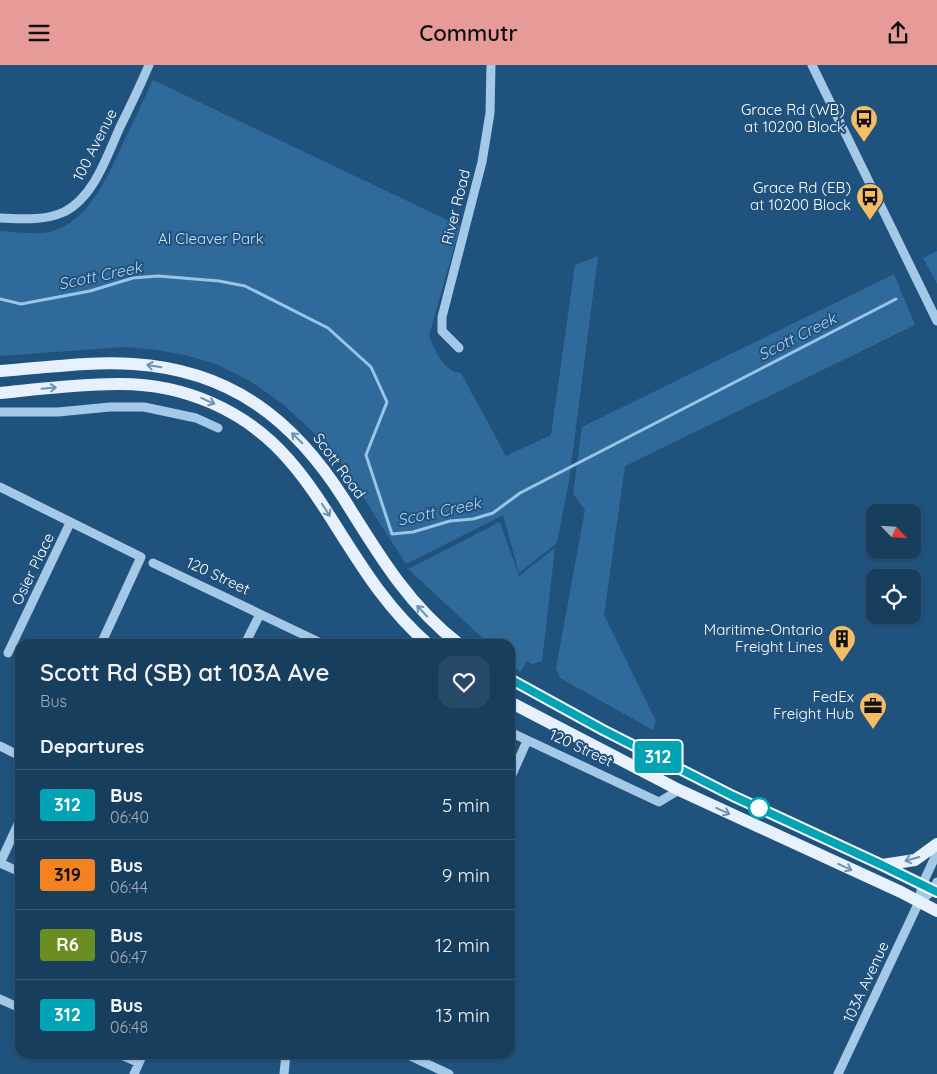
<!DOCTYPE html>
<style>
:root{--surface:#183e5e;--page:#254967;--text:#f1f3f6;--muted:#9faebc;--line:#365773;--accent:#e69b98}
body{margin:0;font-family:Quicksand,sans-serif;background:var(--page);color:var(--text);height:100vh;display:flex;flex-direction:column;font-size:19px;white-space:nowrap}
*{box-sizing:border-box;margin:0}
p{font-size:16px;color:var(--muted)}
.icon{flex:none;width:28px;height:28px;fill:none;stroke:currentColor;stroke-width:2;stroke-linecap:round;stroke-linejoin:round}
.map{position:relative;flex:1;overflow:hidden}
.side{position:absolute;left:15px;top:574px;width:500px;height:420px;display:flex;flex-direction:column;background:var(--surface);border-radius:15px;box-shadow:0 1px 4px #0004,0 0 0 1px var(--line)}
.side>*{flex:none}
.badge{padding:0 10px;border-radius:4px;font-size:18px;line-height:32px}
.needle{width:32px;rotate:115deg}
.fabs{position:absolute;left:866px;top:439px;display:grid;gap:10px}
.fabs a{display:grid;place-items:center;width:55px;height:55px;border-radius:10px;background:var(--surface);box-shadow:0 1px 4px #0004,0 0 0 1px var(--line);font-size:25px}
.map>.badge{position:absolute;translate:-50% -50%;box-shadow:0 0 0 2px #fff}
h2{padding:0 25px;font-size:19px;line-height:45px}
.round{display:grid;place-items:center;flex:none;width:52px;height:52px;border-radius:15px;background:var(--page)}
.overview{display:flex;align-items:center;justify-content:space-between;height:85px;padding:0 25px}
h1{font-size:24px;font-weight:600;line-height:38px}
ul{padding:0;list-style:none}
li{display:flex;align-items:center;gap:15px;height:70px;padding:0 25px;border-top:1px solid var(--line)}
li div{flex:1}
li b{display:block;font-size:19px}
li em{font-style:normal}
li .badge{min-width:55px;font-weight:700;text-align:center}
header{display:flex;justify-content:space-between;align-items:center;height:65px;padding:0 25px;background:var(--accent);color:#111;font-size:22px;font-weight:600}
.map>svg:first-child{display:block}
.green{fill:#306a9b}
.lines{fill:none;stroke-linecap:round;stroke-linejoin:round}
.stream{stroke:#98c5e9;stroke-width:3}
.minor{stroke:#a4c9e7;stroke-width:9}
.major{stroke:#e6f1fd;stroke-width:12}
.oneway{stroke:#6f92b1}
.line-casing{stroke:#fff;stroke-width:11}
.line{stroke:#00a3b4;stroke-width:8}
.stop-dot{fill:#fff;stroke:#00a3b4;stroke-width:2.5}
.labels{text-anchor:middle;stroke-width:4;stroke-linejoin:round;paint-order:stroke}
.poi-label{font-size:15px;fill:#fff;stroke:#20527e;text-anchor:end}
.street-label{font-size:15px;fill:#fff;stroke:#20527e}
.park-label{font-size:15px;fill:#c8e1f6;stroke:#20527e}
.water-label{font-size:16px;font-style:italic;fill:#afd2ef;stroke:#20527e}
</style>
<header><svg class="icon" aria-label="menu" viewBox="0 0 24 24"><path d="M4 6h16M4 12h16M4 18h16"/></svg>Commutr<svg class="icon" aria-label="share" viewBox="0 0 24 24"><path d="M12 15V3M7 8l5-5 5 5M5 13v7h14v-7"/></svg></header>
<div class="map">
<svg width="937" height="1009" viewBox="0 0 937 1009">
<rect width="100%" height="100%" fill="#20527e"/>
<path class="green" d="M153,15L460,161L429,271C435,286 443,306 461,308L506,391L551,370L575,200L598,191L569,416L557,478L519,508L503,450L406,499L335,388L283,339L250,316L216,299L185,290L156,285L125,282L0,291V166C14,167 37,170 50,167C91,156 109,108 125,74C135,54 144,34 153,15Z
M937,186V219L923,193Z
M894,209L915,260L625,401L604,550L656,656L653,665L560,613L556,603L585,445L573,429L582,362Z
M500,457L519,511L555,483L542,596L532,599L527,596L520,607L510,598V579H489L408,504Z"/>
<g class="lines">
<path class="stream" d="M0,234L21,239L90,226L133,213L158,211L219,216L245,221L328,263L371,302L387,337L366,390L392,469L413,467L450,456L473,454L493,448L520,428L896,234"/>
<path class="minor" d="M812,0L937,256
M0,153C22,154 44,156 64,147C94,132 107,91 120,62C130,42 140,21 149,0
M459,283L442,266V252L482,97L490,48L491,0
M0,347H58L110,342H144L196,353L218,363
M0,422L141,492L101,579
M153,498L323,579
M245,579L260,549
M8,588L70,458
M510,667L659,737L679,725
M0,681L20,691
M510,714L527,676
M0,798L20,755
M0,798L20,807
M919,837L933,825L937,817
M0,934L20,943
M119,989L139,998
M406,989L449,1009
M134,1009L143,989
M284,1009L286,989
M838,1009L919,837L922,820L937,788"/>
<path class="major" d="M0,306C44,303 89,296 133,299C230,305 293,354 344,434C377,487 408,540 459,579
M0,328C39,324 78,319 117,319C183,318 246,345 289,395C304,412 317,431 329,450C359,497 385,542 428,579
M510,614L603,665L733,731L882,800L937,827
M510,637L679,725L901,827L937,846
M882,800L915,795L937,779"/>
</g>
<defs><path id="oneway-shaft" d="M-6 0H5M1.5-3L5.5 0L1.5 3" fill="none" stroke-width="1.6" stroke-linecap="round" stroke-linejoin="round" transform="scale(1.25)"/></defs>
<g class="oneway">
<use href="#oneway-shaft" transform="translate(154 301) rotate(-171)"/>
<use href="#oneway-shaft" transform="translate(49 323) rotate(-5)"/>
<use href="#oneway-shaft" transform="translate(208 336) rotate(24)"/>
<use href="#oneway-shaft" transform="translate(297 373) rotate(-136)"/>
<use href="#oneway-shaft" transform="translate(326 445) rotate(57)"/>
<use href="#oneway-shaft" transform="translate(422 546) rotate(-133)"/>
<use href="#oneway-shaft" transform="translate(723 746) rotate(25)"/>
<use href="#oneway-shaft" transform="translate(912 794) rotate(164)"/>
<use href="#oneway-shaft" transform="translate(845 802) rotate(25)"/>
</g>
<g class="lines">
<defs>
<path id="line" d="M510,614L603,665L733,731L882,800L937,827"/>
</defs>
<use href="#line" class="line-casing"/>
<use href="#line" class="line"/>
</g>
<defs>
<symbol id="bus-pin" viewBox="-11 -11 22 30"><path d="M0 17L-7.5 6A9.5 9.5 0 1 1 7.5 6Z" fill="#f5be65" stroke="#20527e"/><path d="M-5-6H5V4H4V6H2V4H-2V6H-4V4H-5ZM-3.5-4V0h7V-4ZM-3.5 1.2v1.5H-2V1.2ZM2 1.2v1.5H3.5V1.2Z" fill="#111"/></symbol>
<symbol id="building-pin" viewBox="-11 -11 22 30"><path d="M0 17L-7.5 6A9.5 9.5 0 1 1 7.5 6Z" fill="#f5be65" stroke="#20527e"/><path d="M-4-6H4V6H1V3H-1V6H-4ZM-2.5-4.3h1.7v1.8h-1.7ZM.8-4.3h1.7v1.8H.8ZM-2.5-1h1.7V.8h-1.7ZM.8-1h1.7V.8H.8Z" fill="#111"/></symbol>
<symbol id="office-pin" viewBox="-11 -11 22 30"><path d="M0 17L-7.5 6A9.5 9.5 0 1 1 7.5 6Z" fill="#f5be65" stroke="#20527e"/><path d="M-6-3h4V-5.5h4V-3h4V5H-6ZM-1-4.5V-3h2v-1.5ZM-6 0V1H6V0Z" fill="#111"/></symbol>
</defs>
<g fill-rule="evenodd">
<use href="#bus-pin" x="848" y="38" width="32" height="43"/>
<use href="#bus-pin" x="854" y="116" width="32" height="43"/>
<use href="#building-pin" x="826" y="558" width="32" height="43"/>
<use href="#office-pin" x="857" y="625" width="32" height="43"/>
</g>
<circle class="stop-dot" cx="759" cy="743" r="10"/>
<g class="labels">
<g class="poi-label">
<text x="845" y="50">Grace Rd (WB)<tspan x="845" dy="17">at 10200 Block</tspan></text>
<text x="851" y="128">Grace Rd (EB)<tspan x="851" dy="17">at 10200 Block</tspan></text>
<text x="823" y="570">Maritime-Ontario<tspan x="823" dy="17">Freight Lines</tspan></text>
<text x="854" y="637">FedEx<tspan x="854" dy="17">Freight Hub</tspan></text>
</g>
<g class="street-label">
<text transform="translate(95 80) rotate(-63)" y="5">100 Avenue</text>
<text transform="translate(456 142) rotate(-76)" y="5">River Road</text>
<text transform="translate(339 401) rotate(54)" y="5">Scott Road</text>
<text transform="translate(33 504) rotate(-64)" y="5">Osier Place</text>
<text transform="translate(218 511) rotate(25)" y="5">120 Street</text>
<text transform="translate(581 683) rotate(25)" y="5">120 Street</text>
<text transform="translate(866 917) rotate(-65)" y="5">103A Avenue</text>
</g>
<g class="park-label">
<text x="211" y="179">Al Cleaver Park</text>
</g>
<g class="water-label">
<text transform="translate(100 210) rotate(-12)" y="6">Scott Creek</text>
<text transform="translate(797 271) rotate(-27)" y="6">Scott Creek</text>
<text transform="translate(439 446) rotate(-12)" y="6">Scott Creek</text>
</g>
</g>
</svg>
<div class="fabs">
<a><svg class="needle" viewBox="-14 -14 28 28"><path d="M0-13l5 13h-10z" fill="#e53935"/><path d="M0 13l5-13h-10z" fill="#9faebc"/></svg></a>
<a><svg class="icon" aria-label="locate" viewBox="0 0 24 24"><circle cx="12" cy="12" r="6"/><path d="M12 2v4M12 18v4M2 12h4M18 12h4"/></svg></a>
</div>
<b class="badge" style="left:658px;top:692px;background:#00a3b4;color:#fff">312</b>
<section class="side">
<div class="overview"><div><h1>Scott Rd (SB) at 103A Ave</h1><p>Bus</p></div><a class="round"><svg class="icon" aria-label="heart" viewBox="0 0 24 24"><path d="M12 20l-8-8c-3-5 5-10 8-4 3-6 11-1 8 4z"/></svg></a></div>
<h2>Departures</h2>
<ul>
<li><span class="badge" style="background:#00a3b4;color:#fff">312</span><div><b>Bus</b><p>06:40</p></div><em>5 min</em></li>
<li><span class="badge" style="background:#f58220;color:#111">319</span><div><b>Bus</b><p>06:44</p></div><em>9 min</em></li>
<li><span class="badge" style="background:#6b8e23;color:#fff">R6</span><div><b>Bus</b><p>06:47</p></div><em>12 min</em></li>
<li><span class="badge" style="background:#00a3b4;color:#fff">312</span><div><b>Bus</b><p>06:48</p></div><em>13 min</em></li>
</ul>
</section>
</div>
